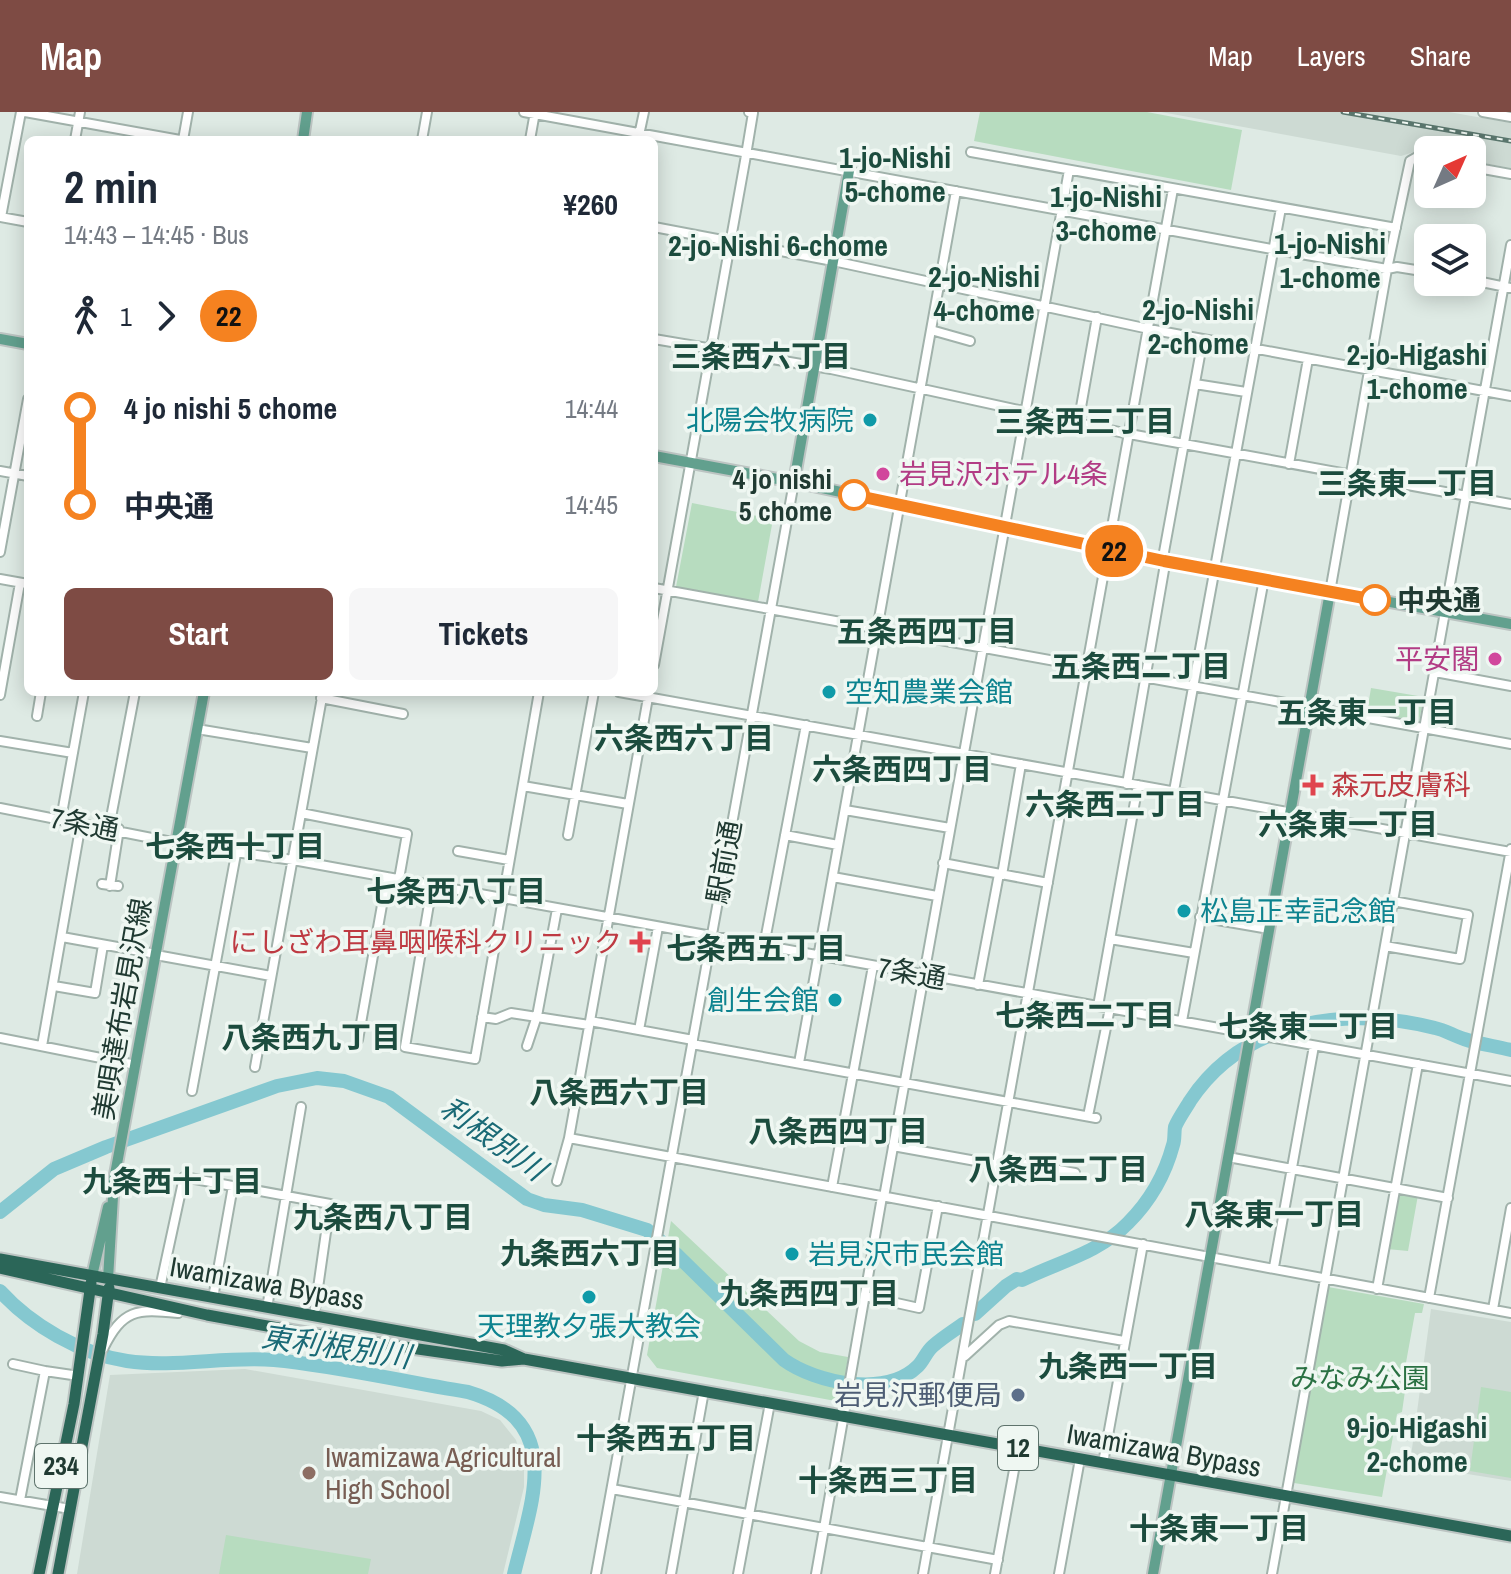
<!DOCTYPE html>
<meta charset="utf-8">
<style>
:root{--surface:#fff;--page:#f6f6f7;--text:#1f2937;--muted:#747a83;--accent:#7e4b44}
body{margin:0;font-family:"Archivo Narrow","Noto Sans JP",sans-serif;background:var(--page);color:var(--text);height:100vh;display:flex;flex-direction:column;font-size:30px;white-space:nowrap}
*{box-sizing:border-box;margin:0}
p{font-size:26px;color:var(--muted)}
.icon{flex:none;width:44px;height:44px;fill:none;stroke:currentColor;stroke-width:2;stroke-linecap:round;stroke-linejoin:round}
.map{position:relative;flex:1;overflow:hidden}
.panel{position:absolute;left:24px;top:24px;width:634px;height:560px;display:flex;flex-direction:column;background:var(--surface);border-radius:12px;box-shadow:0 4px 20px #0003}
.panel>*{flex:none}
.badge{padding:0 16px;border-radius:26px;font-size:28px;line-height:52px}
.needle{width:52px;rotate:45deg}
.tools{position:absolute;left:1414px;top:24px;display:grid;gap:16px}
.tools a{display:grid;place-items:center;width:72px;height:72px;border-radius:12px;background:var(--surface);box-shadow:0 4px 20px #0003;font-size:40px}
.map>.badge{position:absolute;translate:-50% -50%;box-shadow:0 0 0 4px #fff}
.legs{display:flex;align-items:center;gap:12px;height:88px;padding:0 40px;font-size:26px}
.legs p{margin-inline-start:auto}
.head{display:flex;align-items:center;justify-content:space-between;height:136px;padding:0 40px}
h1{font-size:44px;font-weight:700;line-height:60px}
.cta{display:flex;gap:16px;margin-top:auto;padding:16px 40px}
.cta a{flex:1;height:92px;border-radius:12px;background:var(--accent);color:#fff;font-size:32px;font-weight:700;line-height:92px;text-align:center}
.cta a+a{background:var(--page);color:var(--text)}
ul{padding:0 40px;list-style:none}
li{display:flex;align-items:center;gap:28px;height:96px;font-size:30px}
li i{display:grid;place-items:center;width:12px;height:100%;margin:0 10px;background:currentColor}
li i::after{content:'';width:20px;height:20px;margin:-10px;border:6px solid;border-radius:50%;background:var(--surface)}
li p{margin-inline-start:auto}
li:first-child i{background:linear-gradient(#0000 50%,currentColor 0)}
li:last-child i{background:linear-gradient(currentColor 50%,#0000 0)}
header{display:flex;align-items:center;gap:48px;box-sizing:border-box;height:112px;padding:0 40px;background:var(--accent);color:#fff}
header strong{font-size:38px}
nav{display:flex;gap:44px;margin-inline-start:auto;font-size:28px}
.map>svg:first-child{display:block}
.built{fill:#cddad3}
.green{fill:#b7dcbf}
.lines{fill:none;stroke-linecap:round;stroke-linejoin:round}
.river{stroke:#85c8d0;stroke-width:14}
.minor-casing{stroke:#a1b2ab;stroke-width:12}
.major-casing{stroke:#bcc4c2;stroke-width:14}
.highway-casing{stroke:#bcc4c2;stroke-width:15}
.minor{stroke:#fff;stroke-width:8}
.major{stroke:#62a08e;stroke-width:10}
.highway{stroke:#2b6658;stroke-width:11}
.rail-casing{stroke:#5a766d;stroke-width:5}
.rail{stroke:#eff7f2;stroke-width:2;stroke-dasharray:6;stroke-linecap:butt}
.line-1-casing{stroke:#fff;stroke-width:18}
.line-1{stroke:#f58220;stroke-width:12}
.culture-dot{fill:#0f9aa8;stroke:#eff7f2;stroke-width:3}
.hotel-dot{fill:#d1479c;stroke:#eff7f2;stroke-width:3}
.stop-1-dot{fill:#fff;stroke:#f58220;stroke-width:4}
.health-dot{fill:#e0444e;stroke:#eff7f2;stroke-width:3}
.service-dot{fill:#5c6f8a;stroke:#eff7f2;stroke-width:3}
.education-dot{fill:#8d6e63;stroke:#eff7f2;stroke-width:3}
.labels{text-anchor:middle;stroke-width:7;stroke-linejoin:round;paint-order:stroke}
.shield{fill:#eff7f2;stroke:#5e736c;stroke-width:2}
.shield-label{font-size:26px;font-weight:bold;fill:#203a32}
.culture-label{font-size:28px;fill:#0d838f;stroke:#eff7f2;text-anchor:start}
.hotel-label{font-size:28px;fill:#b23c85;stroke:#eff7f2;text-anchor:start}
.stop-label{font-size:28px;font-weight:bold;fill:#203a32;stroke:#eff7f2;text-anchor:end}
.health-label{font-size:28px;fill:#be3a42;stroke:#eff7f2;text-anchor:start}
.street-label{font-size:28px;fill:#203a32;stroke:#eff7f2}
.park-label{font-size:28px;fill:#2a7143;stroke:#eff7f2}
.service-label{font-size:28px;fill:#4e5e75;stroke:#eff7f2;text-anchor:end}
.education-label{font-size:28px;fill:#785e54;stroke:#eff7f2;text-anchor:start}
.neighbourhood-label{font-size:30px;font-weight:bold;fill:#1c4c3e;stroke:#eff7f2}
.water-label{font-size:30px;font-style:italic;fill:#1a6a76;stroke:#eff7f2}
</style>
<header>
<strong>Map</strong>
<nav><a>Map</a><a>Layers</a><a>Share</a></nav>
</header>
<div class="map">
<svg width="1511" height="1462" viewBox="0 0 1511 1462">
<rect width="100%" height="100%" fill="#deeae4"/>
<path class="built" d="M1161,0H1449L1511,11V56L1472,49V38H1428V41L1417,39L1401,44Z
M1431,1197L1511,1210V1369L1455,1360L1453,1353L1411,1344Z
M245,1257L481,1299L500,1308L516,1328L524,1355V1375L503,1462H77L110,1263Z"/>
<path class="green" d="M980,0H1147L1242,18L1231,78L974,29Z
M692,391L773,407L758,490L676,475Z
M1371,576L1424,585L1419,609L1367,600Z
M1397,1079L1418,1083L1408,1139L1387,1137Z
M671,1109L799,1229L820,1240L848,1245L841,1290L657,1256L647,1243Z
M1328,1175L1424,1192L1422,1201H1415L1405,1256L1408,1258L1402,1300L1397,1302L1382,1385L1294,1371Z
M1481,1275L1511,1280V1366L1470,1359Z
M226,1423L371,1447L368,1462H219Z"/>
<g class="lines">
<path class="river" d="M0,1100L54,1057L106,1035L277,974L317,966L344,969L389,985L527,1087L544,1093L582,1098L647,1118L677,1143L784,1248C816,1271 886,1286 918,1254C924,1248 926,1240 933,1234C942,1226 953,1219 963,1212
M0,1179C31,1213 80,1242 127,1249C174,1256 226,1244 274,1248C339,1254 403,1270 468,1280C567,1309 531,1390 514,1462
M975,1202L1006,1174L1017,1167L1022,1168C1058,1150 1099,1141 1128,1111C1149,1090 1165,1063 1173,1033C1175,1028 1174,1021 1175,1015C1178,1007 1186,996 1190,989C1244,907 1347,894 1435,916C1445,918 1454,924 1464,927C1479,932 1495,934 1511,938"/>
<defs>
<path id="minor" d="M25,0L180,28
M524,0L1272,137L1387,157L1397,155L1428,160
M1483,0L1511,5
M75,28L80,0
M183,28L188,0
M422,28L427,0
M530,28L535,0
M638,28L644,0
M971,40L1396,116
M1472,55L1511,62
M0,105L28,110
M1,105L21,0
M654,115L833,149L1149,217L1511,284
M1472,168L1511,176
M931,218L970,229
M654,227L831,257L1124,321L1511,392
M1195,272L1246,280
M1078,312L1097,205
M1289,352L1308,247
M0,359L28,364
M0,440L28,287
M0,467L28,472
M654,476L1511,632
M1330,480L1387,157L1410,49L1417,45L1428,47
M654,553L745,49L753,1L749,0
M1435,560L1511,574
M619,580L1511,740
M649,580L569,1026L1511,1201
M0,583L20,471
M321,586L403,602
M37,604L41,580
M197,617L312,636
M0,629L73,641
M1127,672L1164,458V440L1203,227
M523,674L628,692
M1174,679L1281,96
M0,696L192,734L293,748L1511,969
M845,698L950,716
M301,701L407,722L399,767
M61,707L84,580
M109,716L135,580
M568,723L594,580
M785,723L838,733
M458,739L509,748
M943,751L1048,771
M1002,763L1021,652
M833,765L937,784
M102,772L118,774
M110,774L119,717
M432,774L405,935L475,947L539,580
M1200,805L1269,817
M62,825L156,842
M1110,827L1194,841
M764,834L806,613
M1385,834L1460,847L1468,803L1393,789
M156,843L271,864
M978,873L999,762
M54,874L95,881L103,833
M1098,894L1138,673
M482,905L496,907L511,901L589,913
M590,909L693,928
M1182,909L1264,467
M639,918L658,815
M0,926L136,953
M358,928L387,765
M692,932L1096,1006
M42,934L81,711
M527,934L537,904L557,797
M799,951L956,79
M255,955L323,580
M192,979L236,742
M1088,1004L1110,896
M893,1034L998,1053
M1228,1045L1448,1086
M999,1047L1075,1061
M557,1069L569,1026
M832,1075L873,854
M884,1085L1069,58
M1274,1155L1314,934
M160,1176L184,1065L330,1092L314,1204
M1377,1177L1418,952
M865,1184L919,1196L938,1094
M213,1186L233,1074
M1429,1186L1511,737
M267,1196L301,995
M1493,1197L1511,1096
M103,1237C123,1197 136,1197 178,1201
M965,1244L999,1213L1009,1209L1124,1229
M13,1252L45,1259
M1103,1351L1143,1132
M612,1377L998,1448
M0,1385L70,1397
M20,1388L45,1259L79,1264
M596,1462L794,370
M671,1462L704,1279
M738,1462L770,1291
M816,1462L882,1085
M923,1462L1173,77
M995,1462L1018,1336
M1059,1462L1080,1347
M1272,1462L1511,133"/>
<path id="major" d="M303,28L307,0
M0,227L28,232
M654,344L794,370L1164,449L1511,512
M794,370L849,59
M92,1164L108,1095
M108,1167L114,1068L204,580
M1153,1462L1330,480"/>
<path id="highway" d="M0,1147L504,1238L524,1247L1511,1424
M0,1156L207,1203L306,1221L502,1249L524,1247
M39,1462L74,1292L91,1171
M58,1462L103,1222L109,1176"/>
</defs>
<use href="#minor" class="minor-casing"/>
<use href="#major" class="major-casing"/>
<use href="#highway" class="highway-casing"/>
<use href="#minor" class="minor"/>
<use href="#major" class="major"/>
<use href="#highway" class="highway"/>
<defs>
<path id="rail" d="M1343,0L1511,29"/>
</defs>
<use href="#rail" class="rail-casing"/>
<use href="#rail" class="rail"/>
</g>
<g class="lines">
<defs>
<path id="line-1" d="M854,383L1164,449L1375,488"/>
</defs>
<use href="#line-1" class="line-1-casing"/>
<use href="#line-1" class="line-1"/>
</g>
<g class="culture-dot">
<circle cx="870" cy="308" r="8"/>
<circle cx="829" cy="580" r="8"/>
<circle cx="1184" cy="799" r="8"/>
<circle cx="835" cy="888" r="8"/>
<circle cx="792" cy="1142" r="8"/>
<circle cx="589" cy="1185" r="8"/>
</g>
<g class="hotel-dot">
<circle cx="883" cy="362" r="8"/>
<circle cx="1495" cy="547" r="8"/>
</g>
<g class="stop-1-dot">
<circle cx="854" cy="383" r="14"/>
<circle cx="1375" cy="488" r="14"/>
</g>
<g class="health-dot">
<path d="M1309 661h8v8h8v8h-8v8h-8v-8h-8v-8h8z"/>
<path d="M636 818h8v8h8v8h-8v8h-8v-8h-8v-8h8z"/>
</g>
<circle class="service-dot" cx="1018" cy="1283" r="8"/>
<circle class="education-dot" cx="309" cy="1361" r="8"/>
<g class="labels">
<g class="shield">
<rect x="998" y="1314" width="40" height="44" rx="6"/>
<rect x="35" y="1332" width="52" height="44" rx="6"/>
</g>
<g class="shield-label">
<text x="1018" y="1345">12</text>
<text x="61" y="1363">234</text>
</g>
<g class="culture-label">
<text x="854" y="318" text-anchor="end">北陽会牧病院</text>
<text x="845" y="590">空知農業会館</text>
<text x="1200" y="809">松島正幸記念館</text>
<text x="819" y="898" text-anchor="end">創生会館</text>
<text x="808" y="1152">岩見沢市民会館</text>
<text x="589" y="1224" text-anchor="middle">天理教夕張大教会</text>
</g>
<g class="hotel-label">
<text x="899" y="372">岩見沢ホテル4条</text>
<text x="1479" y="557" text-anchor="end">平安閣</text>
</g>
<g class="stop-label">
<text x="832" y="377">4 jo nishi<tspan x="832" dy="32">5 chome</tspan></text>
<text x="1397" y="498" text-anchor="start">中央通</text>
</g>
<g class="health-label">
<text x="1331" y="683">森元皮膚科</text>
<text x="622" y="840" text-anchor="end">にしざわ耳鼻咽喉科クリニック</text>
</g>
<g class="street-label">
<text transform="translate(85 712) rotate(11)" y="10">7条通</text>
<text transform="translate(724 750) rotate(-80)" y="10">駅前通</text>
<text transform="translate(912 861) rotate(10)" y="10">7条通</text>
<text transform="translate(122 897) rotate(-80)" y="10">美唄達布岩見沢線</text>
<text transform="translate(267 1171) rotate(10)" y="10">Iwamizawa Bypass</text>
<text transform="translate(1164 1338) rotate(10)" y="10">Iwamizawa Bypass</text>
</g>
<g class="park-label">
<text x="1360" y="1276">みなみ公園</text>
</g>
<g class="service-label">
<text x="1002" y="1293">岩見沢郵便局</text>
</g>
<g class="education-label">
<text x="325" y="1355">Iwamizawa Agricultural<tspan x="325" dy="32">High School</tspan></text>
</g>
<g class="neighbourhood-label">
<text x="895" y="56">1-jo-Nishi<tspan x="895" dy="34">5-chome</tspan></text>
<text x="1106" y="95">1-jo-Nishi<tspan x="1106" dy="34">3-chome</tspan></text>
<text x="1330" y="142">1-jo-Nishi<tspan x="1330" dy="34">1-chome</tspan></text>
<text x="778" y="144">2-jo-Nishi 6-chome</text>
<text x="984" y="175">2-jo-Nishi<tspan x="984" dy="34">4-chome</tspan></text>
<text x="1198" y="208">2-jo-Nishi<tspan x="1198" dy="34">2-chome</tspan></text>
<text x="1417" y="253">2-jo-Higashi<tspan x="1417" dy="34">1-chome</tspan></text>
<text x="761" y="255">三条西六丁目</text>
<text x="1085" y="320">三条西三丁目</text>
<text x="1407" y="382">三条東一丁目</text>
<text x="927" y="530">五条西四丁目</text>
<text x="1141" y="565">五条西二丁目</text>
<text x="1367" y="611">五条東一丁目</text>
<text x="684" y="637">六条西六丁目</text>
<text x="902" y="668">六条西四丁目</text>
<text x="1115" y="703">六条西二丁目</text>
<text x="1348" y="723">六条東一丁目</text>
<text x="235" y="745">七条西十丁目</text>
<text x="456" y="790">七条西八丁目</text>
<text x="756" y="847">七条西五丁目</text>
<text x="1085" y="914">七条西二丁目</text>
<text x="1308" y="925">七条東一丁目</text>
<text x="311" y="936">八条西九丁目</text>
<text x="619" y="991">八条西六丁目</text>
<text x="838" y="1030">八条西四丁目</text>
<text x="1058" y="1068">八条西二丁目</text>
<text x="172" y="1080">九条西十丁目</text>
<text x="1274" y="1113">八条東一丁目</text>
<text x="383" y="1116">九条西八丁目</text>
<text x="590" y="1152">九条西六丁目</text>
<text x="809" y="1192">九条西四丁目</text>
<text x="1128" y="1265">九条西一丁目</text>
<text x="1417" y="1326">9-jo-Higashi<tspan x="1417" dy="34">2-chome</tspan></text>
<text x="666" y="1337">十条西五丁目</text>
<text x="888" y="1379">十条西三丁目</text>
<text x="1219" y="1427">十条東一丁目</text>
</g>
<g class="water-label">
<text transform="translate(493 1027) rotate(35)" y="10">利根別川</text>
<text transform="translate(336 1235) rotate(8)" y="10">東利根別川</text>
</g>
</g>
</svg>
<div class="tools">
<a><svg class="needle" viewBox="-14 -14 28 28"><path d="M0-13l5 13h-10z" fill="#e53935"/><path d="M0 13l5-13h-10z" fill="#747a83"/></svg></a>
<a><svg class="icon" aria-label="layers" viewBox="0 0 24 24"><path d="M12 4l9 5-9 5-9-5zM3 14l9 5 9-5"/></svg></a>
</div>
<b class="badge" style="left:1114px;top:439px;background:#f58220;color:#111">22</b>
<section class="panel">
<div class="head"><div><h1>2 min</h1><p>14:43 – 14:45 · Bus</p></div><b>¥260</b></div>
<div class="legs"><svg class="icon" aria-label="walk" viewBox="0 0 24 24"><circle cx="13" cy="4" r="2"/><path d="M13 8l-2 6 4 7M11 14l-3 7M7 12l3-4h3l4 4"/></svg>1<svg class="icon" aria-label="forward" viewBox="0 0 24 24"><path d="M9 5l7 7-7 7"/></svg><b class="badge" style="background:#f58220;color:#111">22</b></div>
<ul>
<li><i style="color:#f58220"></i><b>4 jo nishi 5 chome</b><p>14:44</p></li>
<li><i style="color:#f58220"></i><b>中央通</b><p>14:45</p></li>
</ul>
<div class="cta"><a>Start</a><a>Tickets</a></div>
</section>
</div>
